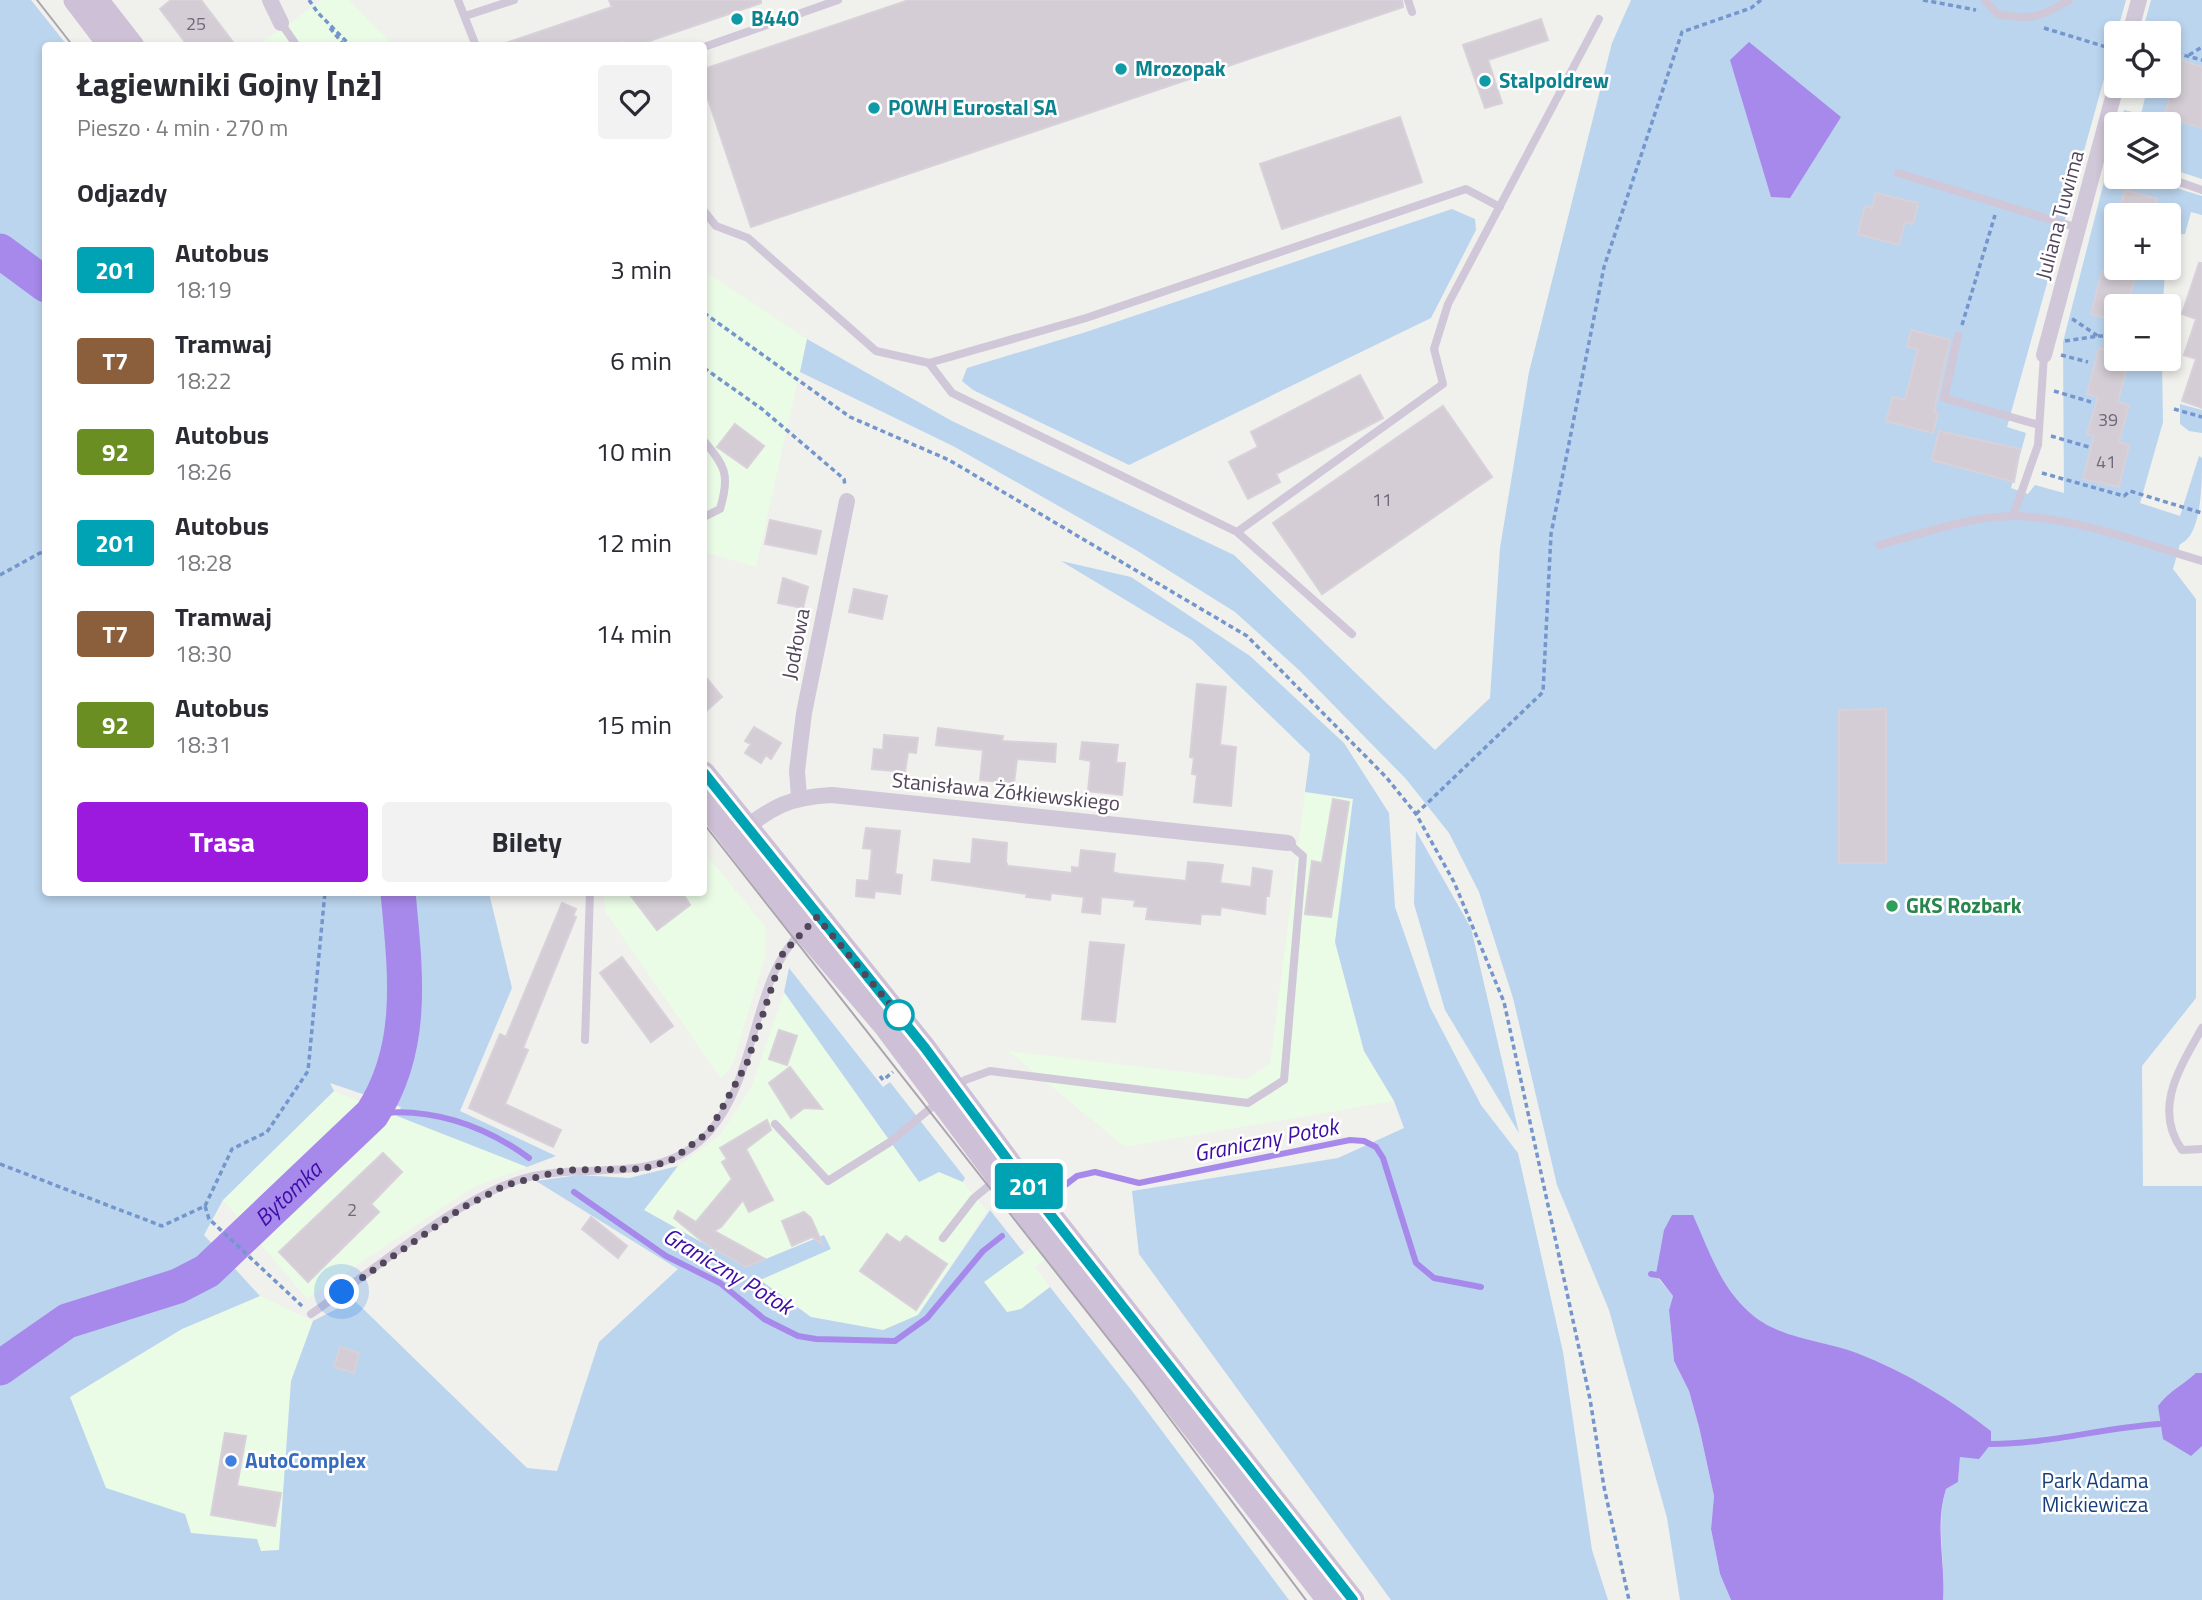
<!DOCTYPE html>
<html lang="pl">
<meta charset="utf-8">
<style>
:root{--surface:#fff;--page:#f2f2f3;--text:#2b2b33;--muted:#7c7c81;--accent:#9c1add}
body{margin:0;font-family:"Titillium Web",sans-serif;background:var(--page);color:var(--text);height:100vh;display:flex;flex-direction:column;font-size:26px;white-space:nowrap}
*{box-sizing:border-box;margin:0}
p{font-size:23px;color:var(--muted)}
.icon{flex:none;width:38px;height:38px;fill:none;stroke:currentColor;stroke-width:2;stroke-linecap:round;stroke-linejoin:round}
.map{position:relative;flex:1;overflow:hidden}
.drawer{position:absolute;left:42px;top:42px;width:665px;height:854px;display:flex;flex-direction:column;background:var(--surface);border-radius:7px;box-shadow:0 4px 10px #0003}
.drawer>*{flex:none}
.badge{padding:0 14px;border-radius:5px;font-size:24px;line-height:46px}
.fabs{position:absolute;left:2104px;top:21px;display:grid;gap:14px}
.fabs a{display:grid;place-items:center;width:77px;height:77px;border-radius:7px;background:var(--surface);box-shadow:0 4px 10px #0003;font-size:35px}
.you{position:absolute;width:35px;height:35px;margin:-18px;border:5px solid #fff;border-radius:50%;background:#1a73e8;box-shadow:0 0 0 10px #1a73e833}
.map>.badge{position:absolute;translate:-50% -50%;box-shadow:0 0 0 4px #fff}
h2{padding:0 35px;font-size:26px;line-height:63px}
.round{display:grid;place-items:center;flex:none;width:74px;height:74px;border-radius:7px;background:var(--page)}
.overview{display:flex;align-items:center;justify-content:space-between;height:119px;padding:0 35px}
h1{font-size:33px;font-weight:700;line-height:52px}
.action{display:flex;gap:14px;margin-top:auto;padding:14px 35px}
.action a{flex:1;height:80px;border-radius:7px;background:var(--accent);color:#fff;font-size:28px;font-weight:700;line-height:80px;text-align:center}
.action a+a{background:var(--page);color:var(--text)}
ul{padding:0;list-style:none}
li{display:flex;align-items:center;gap:21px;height:91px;padding:0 35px}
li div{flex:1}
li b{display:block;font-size:26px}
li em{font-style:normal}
li .badge{min-width:77px;font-weight:700;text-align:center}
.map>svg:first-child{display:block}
.commercial{fill:#eafbe6}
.green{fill:#bbd5ee}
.water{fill:#a789eb}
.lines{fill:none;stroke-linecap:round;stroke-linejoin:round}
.stream{stroke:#a789eb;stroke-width:6}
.river{stroke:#a789eb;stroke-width:35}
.building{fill:#d4cdd5;stroke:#d8d1d9;stroke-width:2}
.path{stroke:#7496cc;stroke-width:3.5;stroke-dasharray:5 3.5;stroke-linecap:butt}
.lane{stroke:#d0c7d8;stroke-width:8}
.street{stroke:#d0c7d8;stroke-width:16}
.secondary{stroke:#cec0d6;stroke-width:23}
.tram{stroke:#aca5af;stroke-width:2}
.line-casing{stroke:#fff;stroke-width:16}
.line{stroke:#00a3b4;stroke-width:10}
.walk{stroke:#52465b;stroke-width:7;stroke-dasharray:0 12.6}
.culture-dot{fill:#0f9aa8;stroke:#fff;stroke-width:2.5}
.leisure-dot{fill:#2e9e5b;stroke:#fff;stroke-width:2.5}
.stop-dot{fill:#fff;stroke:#00a3b4;stroke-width:3.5}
.shop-dot{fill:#3f7fe0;stroke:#fff;stroke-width:2.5}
.labels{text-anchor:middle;stroke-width:5;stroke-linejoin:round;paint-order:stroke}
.number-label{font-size:18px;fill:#72687a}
.culture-label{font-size:21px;font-weight:bold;fill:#0d838f;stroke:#fff;text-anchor:start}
.street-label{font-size:21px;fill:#52465b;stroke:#fff}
.leisure-label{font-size:21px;font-weight:bold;fill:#27864d;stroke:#fff;text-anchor:start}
.shop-label{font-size:21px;font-weight:bold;fill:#366cbe;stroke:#fff;text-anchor:start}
.park-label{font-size:21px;fill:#173f7b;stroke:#fff}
.water-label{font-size:23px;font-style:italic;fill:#3d0da6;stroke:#fff}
</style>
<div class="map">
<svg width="2202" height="1600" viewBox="0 0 2202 1600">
<rect width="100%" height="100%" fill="#f0f0ed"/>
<path class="commercial" d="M321,0H349L393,45L258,46Z
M704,271L807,339L756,567L704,552Z
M1305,792L1353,799L1335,942L1364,1051L1394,1101L1125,1147L1008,1051L1246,1079L1270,1064Z
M704,852L765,926V956L733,1064L721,1079L606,913L603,893L704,892Z
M784,992L920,1182L939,1172L963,1182L987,1211L918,1315L883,1330L811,1317L759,1279L830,1249L824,1235L746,1267L643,1210L678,1166L720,1135L751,1088Z
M334,1091L527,1167L470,1189L307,1299L223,1200Z
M1040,1241L1051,1255L1035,1267L1050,1287L1021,1309L1007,1313L984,1282Z
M260,1296L313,1321L291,1381L279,1550L261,1551L257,1539L191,1533L185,1514L106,1488L70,1397L182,1329Z"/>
<path class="green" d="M0,0H31L67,45L46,46V892L489,893L512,988L460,1111L556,1156L527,1167L397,1116L401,1107L330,1083L334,1091L223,1200L204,1235L260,1296L182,1329L70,1397L106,1488L185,1514L191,1533L257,1539L261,1551L279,1550L291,1381L313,1321L354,1300L527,1468L557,1471L599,1342L678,1269L536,1181L579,1175L629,1178L678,1166L644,1210L746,1267L824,1235L831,1249L760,1280L811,1317L883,1330L918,1315L990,1210L1024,1253L984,1282L1007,1312L1021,1309L1050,1287L1132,1391L1289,1600H0Z
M1631,0H2126L2007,427L2026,433L2011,488L2028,494L2035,485L2064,493L2063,342L2107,170L2116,169V177H2141L2202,196V215L2191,212L2185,234L2168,235V215H2116V268H2165L2163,306H2116V359H2162L2163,422L2140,503L2180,516L2199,456L2202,458C2202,483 2202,536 2180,544L2173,569L2196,599V998L2142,1066L2143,1186H2202V1600H1943C1946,1562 1935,1527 1946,1489L1958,1482L1960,1457L1991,1431C1950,1399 1906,1372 1857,1353C1821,1340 1776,1339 1748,1311C1719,1284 1709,1250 1692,1215H1672L1658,1278L1673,1296L1669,1310L1674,1361L1689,1391L1699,1427L1714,1496L1711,1529L1720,1574L1731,1600H1680L1667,1518L1609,1310L1557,1185L1513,998L1479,892L1449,833L1406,779L1300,671L1235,612L1136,550L953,446L800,372L807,339L952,421L1234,555L1435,750L1490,698L1500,548L1529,372L1612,43Z
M2151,0H2202V179L2168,168V124H2121L2124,110L2141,114L2148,86H2168V33H2142Z
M1452,209L1475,219L1476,230L1431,318L1129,465L973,390L962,381L967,368L1086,332Z
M2180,404L2202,410V433L2189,431L2180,424Z
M1061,561L1131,577L1250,656L1344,743L1389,813L1395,907L1430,1007L1481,1105L1518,1153L1563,1352L1592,1550L1608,1600H1391L1139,1254L1132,1191L1338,1158L1404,1128L1394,1101L1364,1051L1335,942L1353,799L1305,792L1310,754L1192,640Z
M1416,831L1471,928L1519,1133L1445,1010L1414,904Z
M789,968L883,1087L890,1082L965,1178L963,1182L939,1172L919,1182L784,992Z"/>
<path class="water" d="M1749,42L1841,117L1790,198L1771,197L1730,60Z
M1672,1215H1693C1709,1250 1719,1284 1748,1311C1777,1339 1822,1340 1857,1353C1906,1372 1950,1399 1991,1431V1444L1979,1459L1960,1457L1958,1482L1946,1489C1934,1527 1946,1562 1943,1600H1731L1720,1574L1711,1529L1714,1496L1699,1427L1689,1391L1674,1361L1669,1310L1673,1296L1656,1274L1664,1230Z
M2196,1373H2202V1446L2191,1456L2163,1439L2158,1406C2170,1390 2182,1386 2196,1373Z"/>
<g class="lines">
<path class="stream" d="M372,1114C429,1106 484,1125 529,1158
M1060,1189L1077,1176L1095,1172L1139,1183L1350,1140L1364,1141L1376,1147L1383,1158L1416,1263L1434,1278L1481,1287
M574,1192L666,1256L720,1283L764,1319L798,1336L816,1339L895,1341L927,1318L983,1251L1002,1236
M1651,1274L1663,1276
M1991,1444C2048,1444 2102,1428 2159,1424"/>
<g class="river">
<path d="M0,251L46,285"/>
<path id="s1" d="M0,1368L67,1321L178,1286L207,1271L372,1114C416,1046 405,970 398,892"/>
</g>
</g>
<path class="building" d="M171,0H201L236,46H188L160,9Z
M609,0H761V3L635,46H625L623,41L610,46H506V43L612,7Z
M909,0H1402L1403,7L751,227L704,87V69Z
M1541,19L1548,40L1488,60L1502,103L1485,108L1463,45Z
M2181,60L2202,67V128L2164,116Z
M1400,117L1422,182L1282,229L1260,164Z
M2125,190L2157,199L2152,215H2118Z
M1876,193L1918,203L1913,224L1905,222L1899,245L1858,234L1865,206L1872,208Z
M2199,263H2202V408L2182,401L2196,359L2184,355L2196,319L2182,314Z
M2109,268H2138L2127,306H2116V321L2091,314L2102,271L2108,273Z
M1911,330L1950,340L1934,412L1938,413L1933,433L1886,421L1893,397L1905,400L1918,349L1907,347Z
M2099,348L2116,353V359H2129L2118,402L2129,405L2119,442L2129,445L2119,487L2083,479L2094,436L2087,434L2098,397L2087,394Z
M1360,375L1383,418L1276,474L1280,482L1248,499L1229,462L1258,447L1251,432Z
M1443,406L1492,477L1322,594L1273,523Z
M735,424L764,446L747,468L717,447Z
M1939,431L2020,449L2014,482L1932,460Z
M770,520L821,531L816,554L765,544Z
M783,578L808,587L803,608L778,603Z
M854,589L887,596L882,619L849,612Z
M704,675L722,697L704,713Z
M1197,684L1226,687L1220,745L1236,747L1231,806L1194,802L1197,775L1192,774L1194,758L1190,757Z
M1886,709V863H1839V710Z
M754,727L781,743L771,759L766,755L761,763L745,753L751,744L745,741Z
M938,728L1003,736L1002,741L1056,744L1055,762L1017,759L1014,783L980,780L983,750L936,745Z
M884,735L918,738L916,753L908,752L905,772L872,769L874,749L883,750Z
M1082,742L1118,745L1116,763H1125L1122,795L1088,791L1091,761L1080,759Z
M1333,799L1349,802L1331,917L1305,914L1312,861L1322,863Z
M866,828L900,831L895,874L902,875L900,894L875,891L874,898L856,896L857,880L869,881L872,849L863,848Z
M973,839L1007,843L1006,862L1008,866L1072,873V867L1079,868L1081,850L1115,854L1113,872L1119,874L1186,881L1188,862L1206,863L1223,865L1220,883L1251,887L1253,868L1272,871L1269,896H1266L1265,914L1221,907L1220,915L1201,914L1200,924L1146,919L1148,907L1134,906L1135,900L1101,897L1100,914L1092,913L1082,912L1084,897L1051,893L1050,900L1026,897L1027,894L932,880L934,860L971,864Z
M628,892H682L690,905L657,930Z
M562,903L576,909L573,916L576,917L523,1048L528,1050L505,1104L561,1130L553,1147L469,1108L500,1034L506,1037Z
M1090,942L1124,945L1115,1022L1082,1019Z
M622,957L673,1026L651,1042L600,973Z
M779,1030L797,1036L787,1065L769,1059Z
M790,1067L822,1109L804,1108L791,1118L769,1083Z
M767,1120L771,1130L746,1149L773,1200L749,1212L743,1200L721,1227L714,1231L765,1259L746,1267L703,1242L674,1218L678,1211L696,1222L732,1179L722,1162L727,1159L720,1148Z
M383,1153L402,1172L371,1204L379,1212L308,1282L279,1252Z
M804,1212L811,1218L823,1245L812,1237L792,1246L782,1221Z
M591,1217L627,1246L618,1258L582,1229Z
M887,1234L900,1243L906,1236L947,1264L916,1310L860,1271Z
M340,1347L359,1353L354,1373L334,1367Z
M225,1433L246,1436L237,1486L281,1493L275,1526L211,1515Z"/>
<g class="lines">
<path class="path" d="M309,0L318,13L351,46
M1923,0L1976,10
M330,28L345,46
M2044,28L2116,50
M2168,51L2202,60
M2189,55L2202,47
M704,313L850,417L949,460L1247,636L1386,777L1416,814L1454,882L1504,1002L1590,1399L1604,1487L1629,1600
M1962,325L1995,215
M2168,335H2172
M2098,336H2116
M2065,341L2098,336L2071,318
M2061,355L2088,362
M704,368L762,409L844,479L845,486
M2054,391L2091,402
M2174,409L2202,417
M2051,436L2089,447
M2042,473L2124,496L2130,491L2202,513
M0,575L40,553H46
M1416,814L1543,692L1551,534L1604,267L1682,32L1751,8L1761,0
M880,1076L883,1080L893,1072
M0,1164L162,1226L205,1206L209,1219L302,1306
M205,1206L232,1149L267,1132L308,1071L325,892"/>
<path class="lane" d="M458,0L476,46
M1408,0L1412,12
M1985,0L1997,14C2029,20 2041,18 2069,0
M465,16L514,0
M281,23L297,46
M704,47L838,0
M2098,154L2116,160
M1898,173L2078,228
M2165,177L2202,190
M704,211L716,226L748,238L876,351L929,363L1086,318L1466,189L1500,207
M1958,336L1944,398L2039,425
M929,363L952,393L1237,532L1352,634
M704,441C726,467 730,476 720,509L704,517
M2013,516L2038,445L2044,355
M1237,532L1443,384L1434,349L1448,304L1599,19
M1879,545C1922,534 1969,516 2015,516C2074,517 2145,544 2202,561
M2202,1028C2181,1066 2152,1108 2182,1150L2202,1149
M585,1040L590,892
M956,1088L965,1080L990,1071L1248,1103L1284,1080L1303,856L1288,843
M775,1124L828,1181L890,1142L938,1102
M943,1238L974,1198L997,1179
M311,1314C371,1273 458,1197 525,1178C588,1161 662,1187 710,1131C759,1074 750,982 802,931"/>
<path class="street" d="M270,0L281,23
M2130,33L2139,0
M2044,355L2116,86
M799,797L797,771L804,713L847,501
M739,833C773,806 790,797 832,795L1288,843"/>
<path class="secondary" d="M75,0L110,46
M97,0L133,46
M704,773L925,1048L1013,1167L1353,1600
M704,803L803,930L884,1025L998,1178L1328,1600"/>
<path class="tram" d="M37,0L73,46
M704,824L1143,1383L1306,1600"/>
</g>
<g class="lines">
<defs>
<path id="line" d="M704,773L925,1048L1013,1167L1353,1600"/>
</defs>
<use href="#line" class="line-casing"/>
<use href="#line" class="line"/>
<path class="walk" d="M342,1292L462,1208L506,1185L565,1170L642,1169L670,1161L709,1132L747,1063L783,953L817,917L899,1015"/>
</g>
<g class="culture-dot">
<circle cx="737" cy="19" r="7"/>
<circle cx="1121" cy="69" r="7"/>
<circle cx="1485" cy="81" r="7"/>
<circle cx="874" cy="108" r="7"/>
</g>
<circle class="leisure-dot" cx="1892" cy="906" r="7"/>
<circle class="stop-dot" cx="899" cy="1015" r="14"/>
<circle class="shop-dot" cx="231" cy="1461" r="7"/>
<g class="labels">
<g class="number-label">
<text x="196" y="30">25</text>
<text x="2108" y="426">39</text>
<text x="2106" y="468">41</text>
<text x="1382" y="506">11</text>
<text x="352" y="1216">2</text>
</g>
<g class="culture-label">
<text x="751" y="26">B440</text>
<text x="1135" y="76">Mrozopak</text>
<text x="1499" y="88">Stalpoldrew</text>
<text x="888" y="115">POWH Eurostal SA</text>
</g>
<g class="street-label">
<text transform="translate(2060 215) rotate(-75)" y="7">Juliana Tuwima</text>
<text transform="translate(796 644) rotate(-79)" y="7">Jodłowa</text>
<text transform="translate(1006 792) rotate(6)" y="7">Stanisława Żółkiewskiego</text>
</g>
<g class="leisure-label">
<text x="1906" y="913">GKS Rozbark</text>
</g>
<g class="shop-label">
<text x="245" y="1468">AutoComplex</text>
</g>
<g class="park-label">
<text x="2095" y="1488">Park Adama<tspan x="2095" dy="24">Mickiewicza</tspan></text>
</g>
<g class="water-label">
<text transform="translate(1266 1140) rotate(-11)" y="8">Graniczny Potok</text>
<text dy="8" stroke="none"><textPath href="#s1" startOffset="343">Bytomka</textPath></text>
<text transform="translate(728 1271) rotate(31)" y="8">Graniczny Potok</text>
</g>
</g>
</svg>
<div class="fabs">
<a><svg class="icon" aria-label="locate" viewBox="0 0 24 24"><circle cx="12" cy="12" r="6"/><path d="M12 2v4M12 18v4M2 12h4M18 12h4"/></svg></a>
<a><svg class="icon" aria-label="layers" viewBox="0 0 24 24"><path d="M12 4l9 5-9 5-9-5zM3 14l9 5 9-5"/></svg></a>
<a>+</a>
<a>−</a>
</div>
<div class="you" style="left:342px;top:1292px"></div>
<b class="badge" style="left:1029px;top:1186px;background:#00a3b4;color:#fff">201</b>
<section class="drawer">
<div class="overview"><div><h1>Łagiewniki Gojny [nż]</h1><p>Pieszo · 4 min · 270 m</p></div><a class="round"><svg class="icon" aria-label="heart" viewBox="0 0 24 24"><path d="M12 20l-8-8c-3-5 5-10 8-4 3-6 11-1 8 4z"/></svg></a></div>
<h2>Odjazdy</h2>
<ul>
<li><span class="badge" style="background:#00a3b4;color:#fff">201</span><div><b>Autobus</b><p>18:19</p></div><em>3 min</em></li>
<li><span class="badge" style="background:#8b5e3c;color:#fff">T7</span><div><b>Tramwaj</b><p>18:22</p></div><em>6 min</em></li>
<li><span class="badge" style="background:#6b8e23;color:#fff">92</span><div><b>Autobus</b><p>18:26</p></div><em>10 min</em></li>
<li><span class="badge" style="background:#00a3b4;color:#fff">201</span><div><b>Autobus</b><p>18:28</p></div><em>12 min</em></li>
<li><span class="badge" style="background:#8b5e3c;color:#fff">T7</span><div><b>Tramwaj</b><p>18:30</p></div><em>14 min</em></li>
<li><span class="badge" style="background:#6b8e23;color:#fff">92</span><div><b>Autobus</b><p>18:31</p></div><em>15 min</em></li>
</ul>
<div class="action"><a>Trasa</a><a>Bilety</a></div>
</section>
</div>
